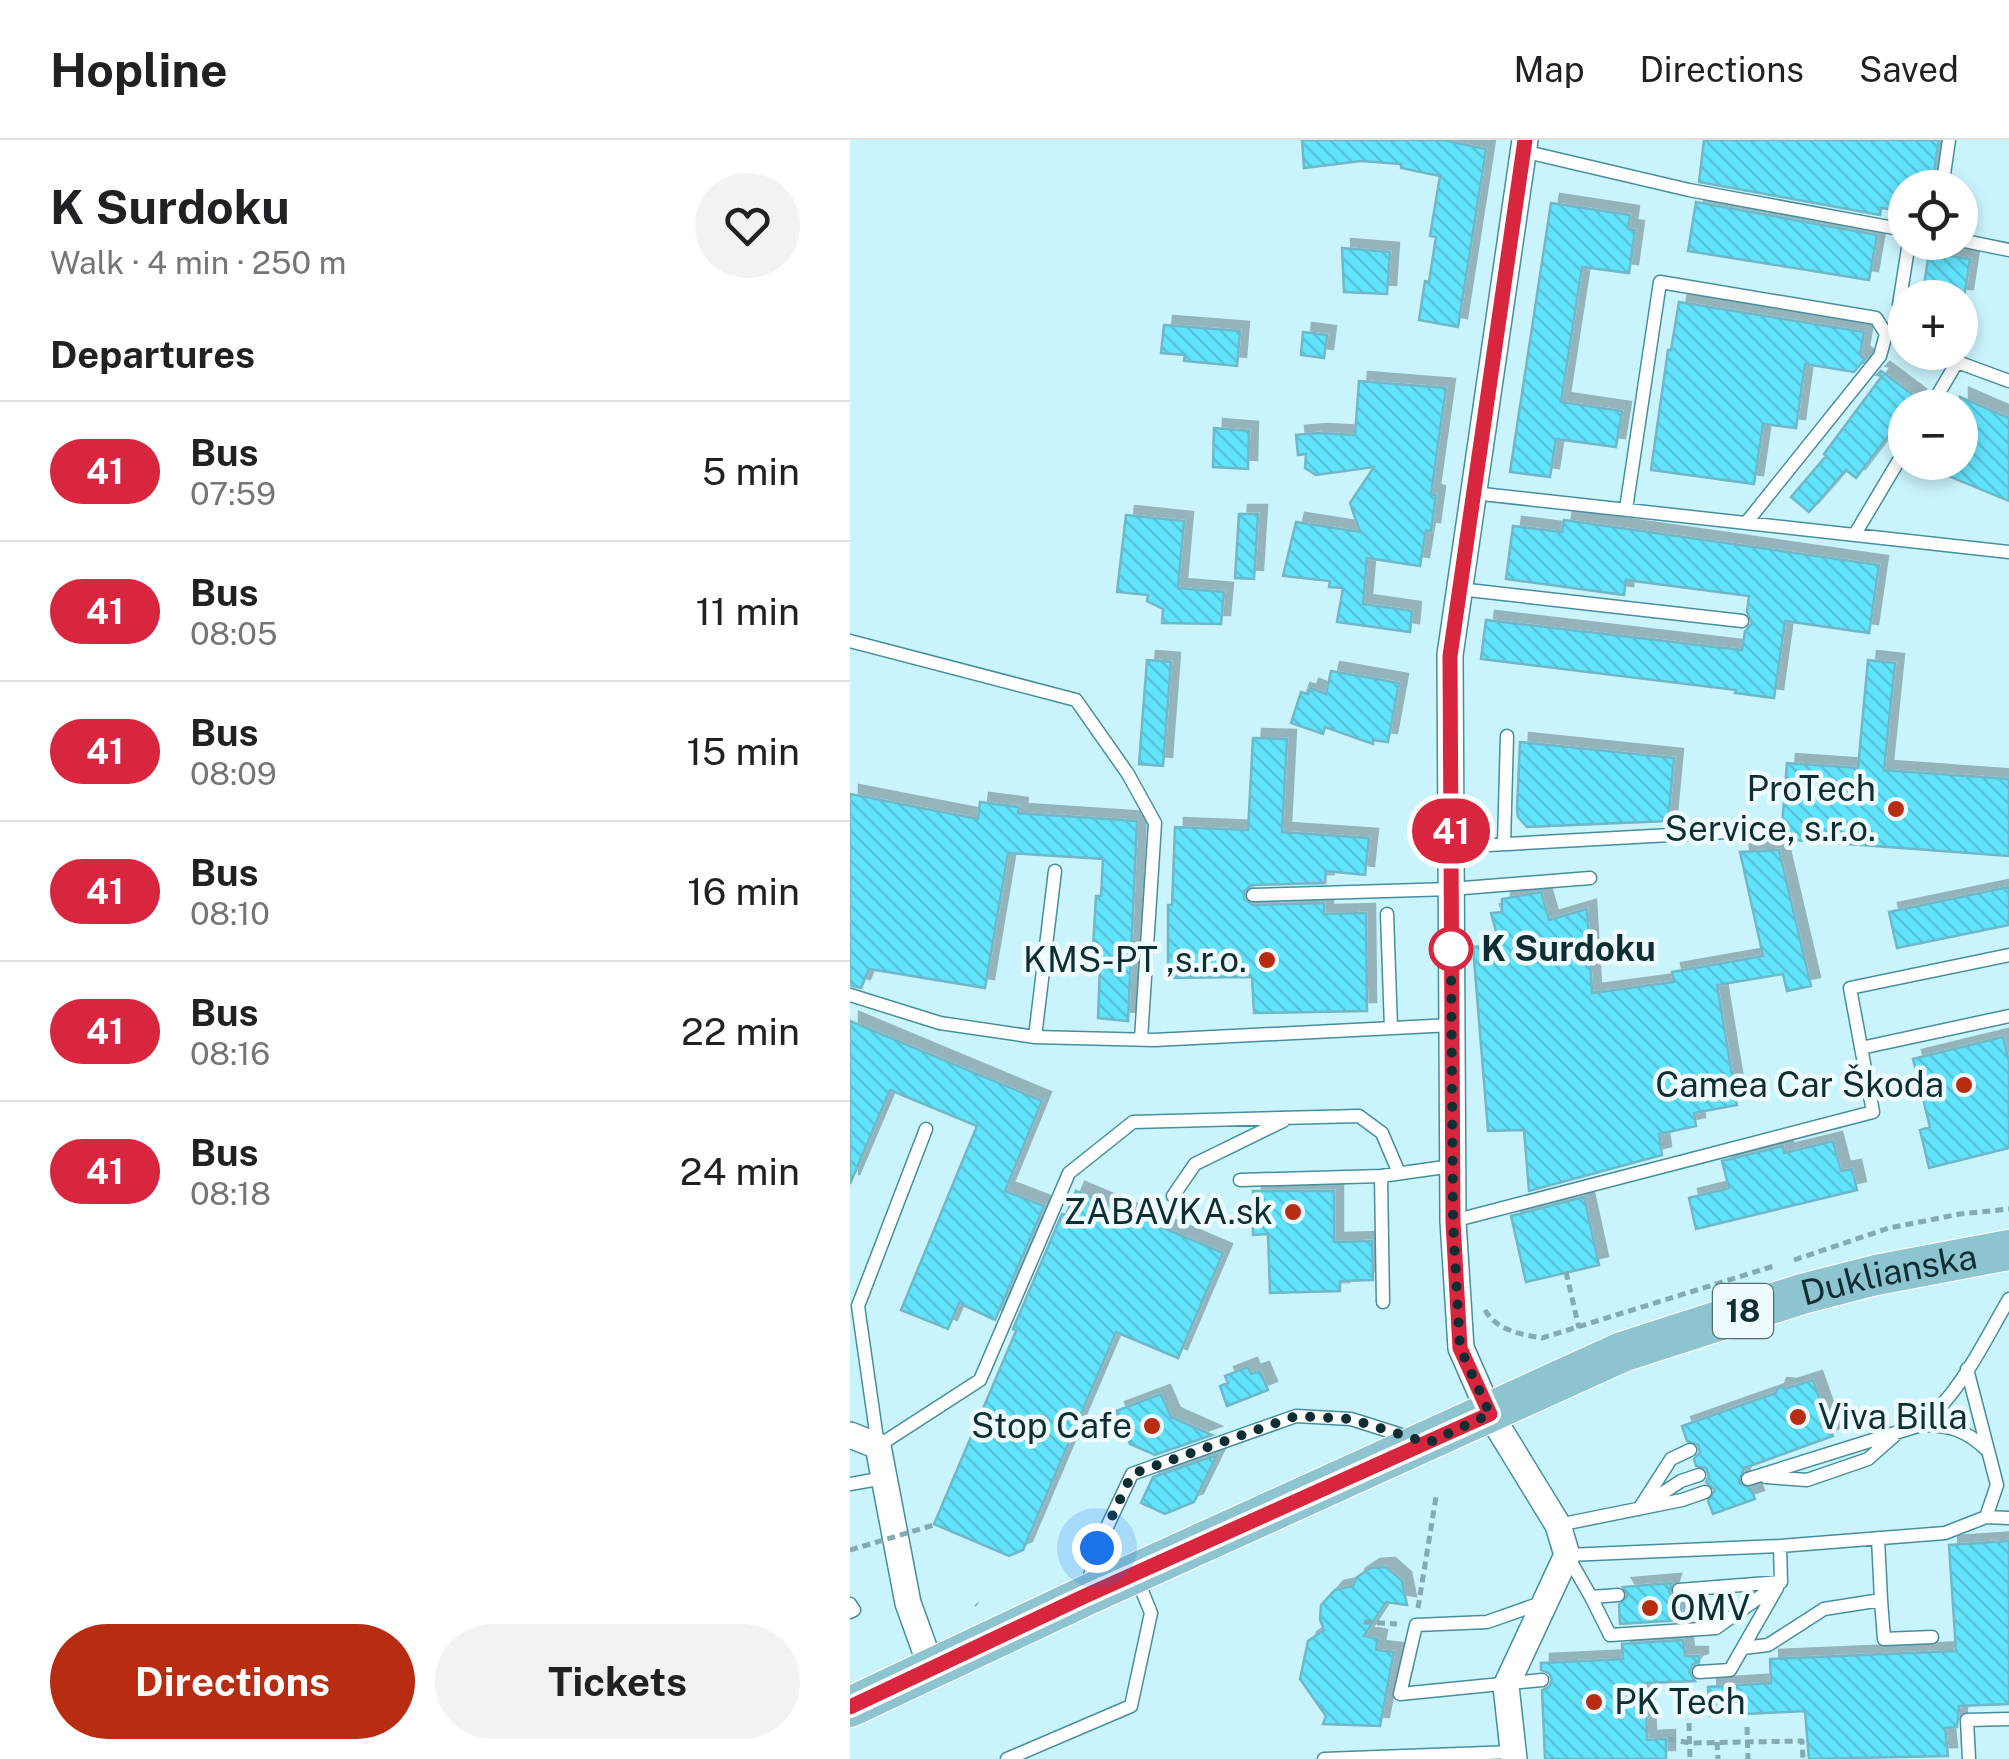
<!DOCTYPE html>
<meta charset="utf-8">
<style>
:root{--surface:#fff;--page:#f2f2f2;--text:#202124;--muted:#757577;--line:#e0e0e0;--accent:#b82d11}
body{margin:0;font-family:"Public Sans",sans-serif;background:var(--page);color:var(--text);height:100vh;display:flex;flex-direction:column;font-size:38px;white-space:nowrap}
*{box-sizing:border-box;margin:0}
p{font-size:32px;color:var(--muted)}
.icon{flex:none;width:55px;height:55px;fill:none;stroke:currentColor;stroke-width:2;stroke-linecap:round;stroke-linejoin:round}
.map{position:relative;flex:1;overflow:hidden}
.sheet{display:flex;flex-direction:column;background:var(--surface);width:850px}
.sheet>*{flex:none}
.badge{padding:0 20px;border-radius:32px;font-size:35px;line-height:65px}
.tools{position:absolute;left:1038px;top:30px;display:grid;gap:20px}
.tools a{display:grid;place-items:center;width:90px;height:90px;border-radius:50%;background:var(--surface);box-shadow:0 5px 15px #0003;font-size:50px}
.you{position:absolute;width:50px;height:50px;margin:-25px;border:8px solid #fff;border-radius:50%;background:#1a73e8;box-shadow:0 0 0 15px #1a73e833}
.map>.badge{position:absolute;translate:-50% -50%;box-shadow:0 0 0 5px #fff}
h2{padding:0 50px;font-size:38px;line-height:90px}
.round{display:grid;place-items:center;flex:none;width:105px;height:105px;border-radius:52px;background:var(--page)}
.head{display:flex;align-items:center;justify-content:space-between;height:170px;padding:0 50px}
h1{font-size:48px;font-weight:700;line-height:75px}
.primary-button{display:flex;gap:20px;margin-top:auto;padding:20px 50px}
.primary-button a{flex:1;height:115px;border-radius:60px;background:var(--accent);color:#fff;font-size:40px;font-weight:700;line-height:115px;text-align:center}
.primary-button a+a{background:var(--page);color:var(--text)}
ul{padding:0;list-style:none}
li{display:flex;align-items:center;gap:30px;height:140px;padding:0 50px;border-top:2px solid var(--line)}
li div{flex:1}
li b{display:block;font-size:38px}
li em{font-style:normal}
li .badge{min-width:110px;font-weight:700;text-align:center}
header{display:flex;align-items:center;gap:60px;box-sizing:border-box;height:140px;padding:0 50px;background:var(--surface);border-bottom:2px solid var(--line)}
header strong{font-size:48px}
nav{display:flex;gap:55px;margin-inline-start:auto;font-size:35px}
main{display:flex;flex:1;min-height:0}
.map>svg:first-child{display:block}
.building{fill:url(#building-back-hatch);stroke:#70b7c7;stroke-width:2.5;filter:url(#shadow)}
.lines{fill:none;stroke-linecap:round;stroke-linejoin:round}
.lane-casing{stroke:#468e9d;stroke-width:15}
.street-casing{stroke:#468e9d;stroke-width:28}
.primary-casing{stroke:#fff;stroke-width:42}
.path{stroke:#84aab2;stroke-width:5;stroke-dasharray:8 5;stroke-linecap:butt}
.lane{stroke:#fff;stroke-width:12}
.street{stroke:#fff;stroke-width:25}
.primary{stroke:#8ec4cf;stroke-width:40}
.path-bridge{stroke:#84aab2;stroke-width:5;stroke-dasharray:8 5;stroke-linecap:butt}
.line-casing{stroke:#fff;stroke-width:22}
.line{stroke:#d7263d;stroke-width:15}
.walk{stroke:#0f2e34;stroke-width:10;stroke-dasharray:0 18}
.poi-dot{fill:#b82d11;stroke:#eefbfe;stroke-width:4}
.stop-dot{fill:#fff;stroke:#d7263d;stroke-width:5}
.labels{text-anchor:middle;stroke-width:9;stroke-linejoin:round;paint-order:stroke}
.shield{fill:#eefbfe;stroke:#526c71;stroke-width:2.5}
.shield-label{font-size:32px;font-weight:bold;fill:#0f2e34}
.poi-label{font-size:35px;fill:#0f2e34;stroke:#eefbfe;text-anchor:end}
.stop-label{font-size:35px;font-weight:bold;fill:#0f2e34;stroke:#eefbfe;text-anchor:start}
.street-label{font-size:35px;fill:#0f2e34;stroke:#eefbfe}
</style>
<header>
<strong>Hopline</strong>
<nav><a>Map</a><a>Directions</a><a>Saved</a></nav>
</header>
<main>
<section class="sheet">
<div class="head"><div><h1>K Surdoku</h1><p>Walk · 4 min · 250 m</p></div><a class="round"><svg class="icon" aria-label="heart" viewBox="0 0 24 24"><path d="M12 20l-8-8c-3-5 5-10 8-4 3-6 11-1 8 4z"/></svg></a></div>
<h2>Departures</h2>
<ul>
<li><span class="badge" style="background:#d7263d;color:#fff">41</span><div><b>Bus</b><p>07:59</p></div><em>5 min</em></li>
<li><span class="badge" style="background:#d7263d;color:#fff">41</span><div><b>Bus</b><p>08:05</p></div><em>11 min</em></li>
<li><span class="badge" style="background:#d7263d;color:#fff">41</span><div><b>Bus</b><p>08:09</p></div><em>15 min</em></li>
<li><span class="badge" style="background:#d7263d;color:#fff">41</span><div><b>Bus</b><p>08:10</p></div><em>16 min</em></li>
<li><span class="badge" style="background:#d7263d;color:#fff">41</span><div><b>Bus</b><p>08:16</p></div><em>22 min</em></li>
<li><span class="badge" style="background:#d7263d;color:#fff">41</span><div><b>Bus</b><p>08:18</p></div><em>24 min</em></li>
</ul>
<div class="primary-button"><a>Directions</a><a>Tickets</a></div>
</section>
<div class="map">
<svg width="1159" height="1619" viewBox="0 0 1159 1619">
<defs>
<pattern id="building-back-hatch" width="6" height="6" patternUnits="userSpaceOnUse" patternTransform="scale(2.5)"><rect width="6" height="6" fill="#62e3fc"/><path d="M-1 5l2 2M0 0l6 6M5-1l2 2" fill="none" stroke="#54c3d9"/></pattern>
<filter id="shadow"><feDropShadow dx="9" dy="-9" stdDeviation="0" flood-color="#0004"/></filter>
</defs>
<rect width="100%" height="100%" fill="#caf4fd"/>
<path class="building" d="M452,0H593L636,9L608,187L569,180L575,141L579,142L586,97L580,96L590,36L551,28V24L511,21L454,28Z
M854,0H1089L1083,39L1076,38L1074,48H1055V71L1031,68L1030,75L849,42Z
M846,62L1027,95L1019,140L838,111Z
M701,63L780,75L778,89L785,90L779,133L732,127L711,262L772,271L766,307L706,299L700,337L660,332Z
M492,108L540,112L537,154L494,152Z
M1079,112L1120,119L1114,158H1072Z
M829,162L1014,192L1010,215L1015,219L1004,232L955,224L946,288L913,284L904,344L801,330L818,210H821Z
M314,185L390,191L387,226L334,221L335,215L311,213Z
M453,192L477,195L474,218L451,215Z
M1031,231L1067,258L1060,268H1055V274L1006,338L996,330L959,372L941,357L976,316L974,314L1032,236L1027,235Z
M509,241L596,248L581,354L586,355L581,391L576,390L570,426L517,418L513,464L562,471L560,492L487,482L493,448L479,447L480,441L433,436L446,382L510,392L500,363L524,327L466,335L455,328L456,314L448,315L446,295L468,293L505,295Z
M1110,257L1159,278V361L1067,323L1110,322Z
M364,288L399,291L398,329L363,327Z
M389,374H408L404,439L385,438Z
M276,375L334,381L328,448L374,452L371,484L312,483L313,469L297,461L298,455L267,452Z
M714,380L1029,425L1019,493L935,481L924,558L885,553L886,550L631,519L636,480L892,510L895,491L902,483L897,472L899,456L776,440L774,455L656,439L663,386L712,392Z
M297,520L321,522L313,626L289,624Z
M1018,520L1045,523L1034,630L1159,639V716L931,699L937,623L1008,628Z
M481,531L549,543L538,602L523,600V604L475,587L473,594L441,583L451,552L458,554L460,548L476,554Z
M403,598L437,599L432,692L519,698L515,735L476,731L475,743L402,745L394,751V759L403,765L474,763V774L516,773L517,871L404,873L402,837L318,838V765H322L325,687L398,690Z
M670,602L824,618L818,681L677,687L668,677L667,669Z
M0,654L128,679L130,662L169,667L168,673L287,681L278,881L248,878L250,826L242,825L246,756H251L253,719L158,713L135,848L19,829L11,848L0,845Z
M929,710L961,846L937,851L933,834L867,845L887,965L844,973L846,986L809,994L812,1015L679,1051L674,990L638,991L623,807L650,805L641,773L652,772V759L691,752L699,780L737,769L742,853L824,842L822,832L913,816L890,712Z
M1159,747V785L1047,808L1039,772Z
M0,881L192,961L155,1051L194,1066L145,1180L109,1163L98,1189L51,1170L127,986L40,950L0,1044Z
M1153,897L1159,922V1008L1079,1028L1070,990L1080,987L1063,919Z
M983,1001L991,1031L1002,1029L1007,1050L846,1089L839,1058L879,1048L872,1021L933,1006L934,1013Z
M226,1051L373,1113L328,1218L266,1192L173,1410L159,1416L84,1384L166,1191L163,1189L212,1074L216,1075Z
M403,1051H484V1102L522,1101L523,1140L490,1141V1151L420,1153L418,1094L403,1095Z
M734,1057L749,1125L676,1142L661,1076Z
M398,1227L401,1234L410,1231L418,1250L377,1266L370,1246L378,1243L375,1236Z
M963,1240L983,1296L894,1328L889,1343L901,1349L905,1359L863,1374L858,1361L865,1350L856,1342L859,1336L856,1328L846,1326L844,1319L850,1312L848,1305L837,1301L832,1286L926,1253L928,1247L938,1248Z
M311,1254L321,1277L362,1295L305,1315L280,1304L266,1271Z
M367,1315L344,1362L315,1374L291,1363L303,1337Z
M1159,1401V1564L1109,1566L1107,1587L1095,1588L1098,1616L959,1619L955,1571L860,1576L858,1547L921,1543L920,1519L1106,1511L1099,1405Z
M536,1427L552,1441L557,1465L536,1462L514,1496L528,1499L526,1510L544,1512L530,1586L473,1584L476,1576L450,1539L458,1501L474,1490L470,1479L471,1465L485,1450L503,1446L507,1437L521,1428Z
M822,1443L819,1452L824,1458L830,1460L832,1480L770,1484L769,1465L778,1455L773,1447Z
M833,1500L835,1516H849V1522L843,1524L839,1532L845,1541L795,1543L797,1600L816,1599V1619H695L692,1550L699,1547L702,1540L699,1533L691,1530V1523L773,1519L772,1504Z"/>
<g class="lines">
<defs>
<path id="lane" d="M673,11L839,50L1055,90
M1092,48L1099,0
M1110,100L1159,110
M1055,184L1049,165L1059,102
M1080,212L1159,241
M1080,268L1107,222
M623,353L1159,412
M776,369L810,142L1026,178L1036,194L1030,216L896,383
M1005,394L1055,310
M609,449L892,481
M0,501L226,560L278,634L305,683L291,899
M654,704L657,596
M601,707L913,690
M403,755L601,749L740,738
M537,774L541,888
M0,855L90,883L185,897L304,900L602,885
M185,897L205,731
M1011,908L1159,876
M76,989L8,1166L28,1306L130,1240L219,1033L283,982L509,976L532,993L549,1033
M390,1040L531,1036
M323,1056L345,1024L433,981
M603,1081L1023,972L1000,848L1159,815
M533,1162L531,1036L602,1026
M1071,1285C1111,1253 1133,1203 1159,1159
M916,1337L957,1340L1018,1319L1044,1296
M898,1339L1071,1285C1100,1285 1116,1290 1137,1310
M0,1344L34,1338
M796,1364L831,1341L849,1335
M789,1369L821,1319L840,1310
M1136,1377L1159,1378
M708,1385L832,1360L855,1352
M238,1444L247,1408L282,1334L446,1276L501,1279L561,1298
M829,1450L931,1442L930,1406
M768,1455L741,1457L717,1415L930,1406L1095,1393L1136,1377L1147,1345L1117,1229
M741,1457L760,1495L866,1488L931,1442
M1031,1460L1034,1499L1082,1497
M691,1463L637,1482L566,1485L550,1554L692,1540
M0,1464L4,1470L0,1472
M893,1508L918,1505L974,1469L1031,1460L1028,1398
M849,1532L880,1530L927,1448
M157,1619L281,1566L301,1473L286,1436
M474,1619L663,1612
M1119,1619L1117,1580L1159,1579"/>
<path id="street" d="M0,1295L28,1306L58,1463L81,1527
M664,1619L656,1546L717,1415L708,1385L640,1274L611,1208L603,1081L600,515L675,0"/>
<g id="primary">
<path id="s1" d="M0,1567L235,1456L772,1212L952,1154L1026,1135L1159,1110"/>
</g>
</defs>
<use href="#lane" class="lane-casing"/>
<use href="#street" class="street-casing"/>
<use href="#primary" class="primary-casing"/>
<path class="path" d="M944,1120L1039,1088L1110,1074L1159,1069
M716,1132L729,1188
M635,1170C647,1191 671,1194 692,1198L924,1126
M126,1464L127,1465
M568,1468L586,1357
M514,1482L547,1484
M839,1583L840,1619
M897,1587L898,1619
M818,1599L840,1603L952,1601L953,1619
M867,1602L868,1619"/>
<use href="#lane" class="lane"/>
<use href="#street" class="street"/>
<use href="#primary" class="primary"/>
<path class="path-bridge" d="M0,1410L84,1385"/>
</g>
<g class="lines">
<defs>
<path id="line" d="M0,1567L235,1456L640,1274L610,1208L603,1082L600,516L675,0"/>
</defs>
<use href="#line" class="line-casing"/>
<use href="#line" class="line"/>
<path class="walk" d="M247,1408L282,1334L446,1276L501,1279L578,1303L640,1274L610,1208L603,1082L601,809"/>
</g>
<g class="poi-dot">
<circle cx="1046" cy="669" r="10"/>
<circle cx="417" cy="820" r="10"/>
<circle cx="1114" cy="945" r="10"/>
<circle cx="443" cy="1072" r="10"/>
<circle cx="948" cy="1277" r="10"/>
<circle cx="302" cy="1286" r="10"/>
<circle cx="800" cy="1468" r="10"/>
<circle cx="744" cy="1562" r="10"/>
</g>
<circle class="stop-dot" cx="601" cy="809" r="20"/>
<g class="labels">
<rect class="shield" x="863" y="1144" width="60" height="54" rx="8"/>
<g class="shield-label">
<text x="893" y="1182">18</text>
</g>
<g class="poi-label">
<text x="1026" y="661">ProTech<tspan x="1026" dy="40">Service, s.r.o.</tspan></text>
<text x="397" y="832">KMS-PT ,s.r.o.</text>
<text x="1094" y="957">Camea Car Škoda</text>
<text x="423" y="1084">ZABAVKA.sk</text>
<text x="968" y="1289" text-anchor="start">Viva Billa</text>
<text x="282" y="1298">Stop Cafe</text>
<text x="820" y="1480" text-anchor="start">OMV</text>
<text x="764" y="1574" text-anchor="start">PK Tech</text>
</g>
<g class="stop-label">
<text x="631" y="821">K Surdoku</text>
</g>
<g class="street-label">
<text dy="12" stroke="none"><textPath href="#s1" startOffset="1128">Duklianska</textPath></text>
</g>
</g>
</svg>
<div class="tools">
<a><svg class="icon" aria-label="locate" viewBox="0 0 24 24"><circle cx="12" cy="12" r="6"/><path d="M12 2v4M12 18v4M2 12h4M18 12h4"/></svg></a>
<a>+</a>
<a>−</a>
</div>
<div class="you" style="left:247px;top:1408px"></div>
<b class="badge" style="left:601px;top:691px;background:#d7263d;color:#fff">41</b>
</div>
</main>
